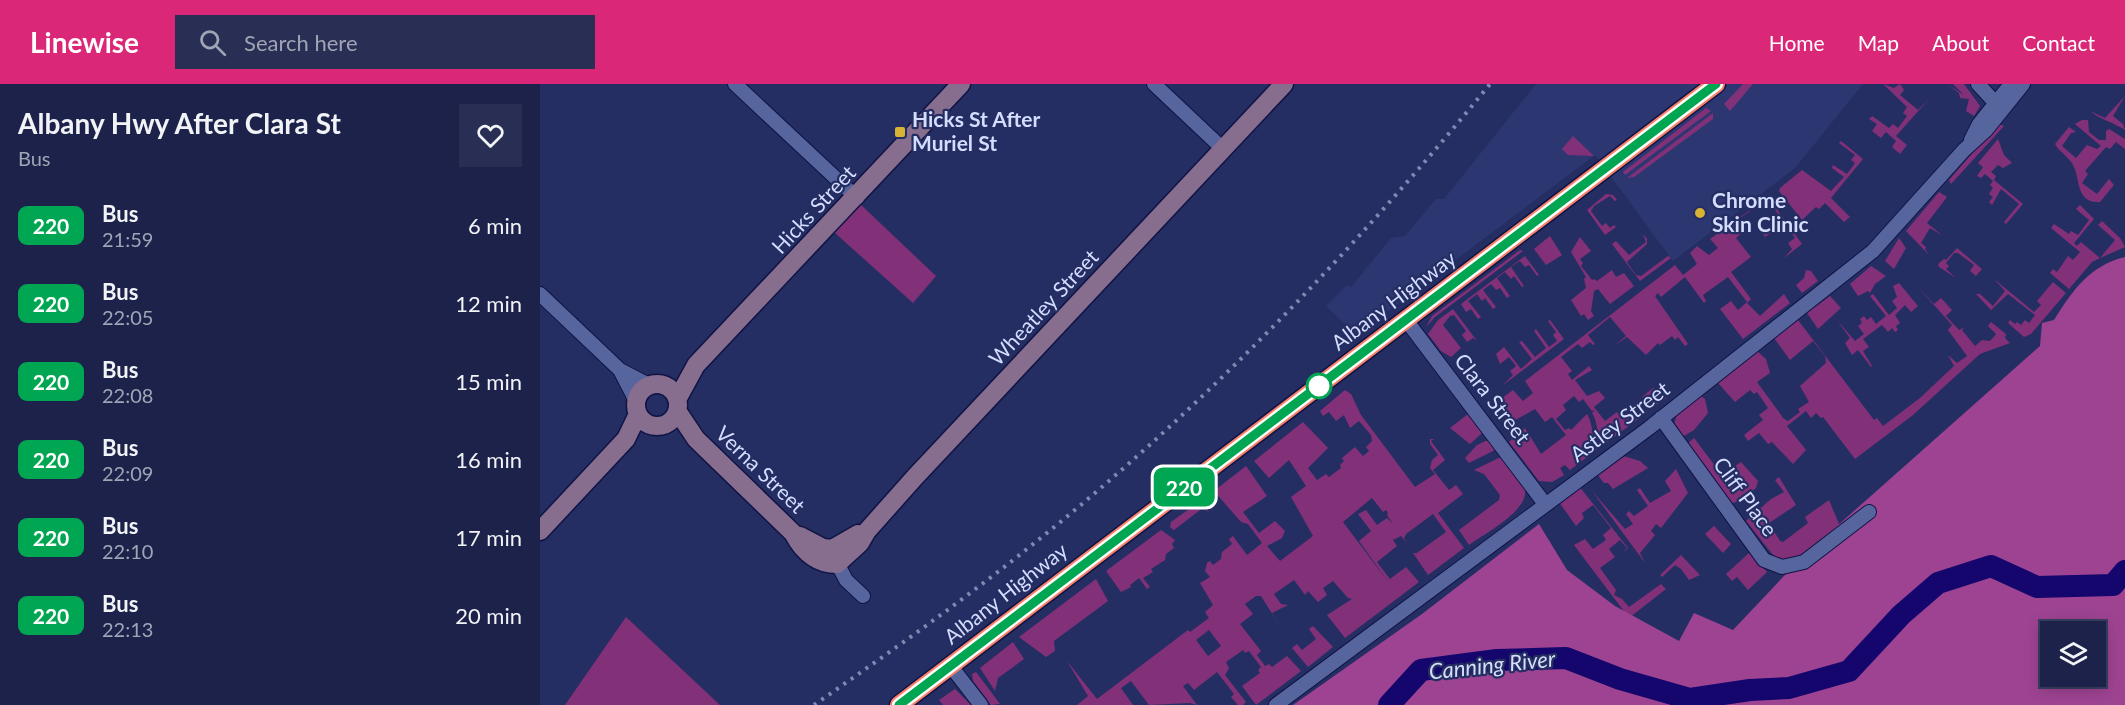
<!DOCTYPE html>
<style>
:root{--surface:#1c224a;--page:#292f54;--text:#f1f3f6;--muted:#a0a4b5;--line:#3a3f62;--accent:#db2777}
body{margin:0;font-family:Lato,sans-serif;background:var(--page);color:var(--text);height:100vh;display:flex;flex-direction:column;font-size:22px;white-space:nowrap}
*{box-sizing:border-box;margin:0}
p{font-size:20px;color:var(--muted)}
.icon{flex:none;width:33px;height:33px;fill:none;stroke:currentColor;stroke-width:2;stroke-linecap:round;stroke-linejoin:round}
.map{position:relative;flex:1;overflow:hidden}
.sheet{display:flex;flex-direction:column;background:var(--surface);width:540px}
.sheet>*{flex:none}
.badge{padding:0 12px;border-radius:9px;font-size:21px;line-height:39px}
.buttons{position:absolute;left:1500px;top:537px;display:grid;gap:12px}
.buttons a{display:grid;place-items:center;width:66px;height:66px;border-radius:0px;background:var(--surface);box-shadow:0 3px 15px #0003,0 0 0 2px var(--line);font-size:30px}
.map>.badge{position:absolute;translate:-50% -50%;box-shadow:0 0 0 3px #fff}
.round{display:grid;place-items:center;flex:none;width:63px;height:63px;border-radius:0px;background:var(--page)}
.overview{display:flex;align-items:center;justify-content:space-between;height:102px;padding:0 18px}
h1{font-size:28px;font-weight:700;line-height:45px}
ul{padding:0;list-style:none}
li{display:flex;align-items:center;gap:18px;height:78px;padding:0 18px}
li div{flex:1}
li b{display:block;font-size:22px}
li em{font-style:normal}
li .badge{min-width:66px;font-weight:700;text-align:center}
header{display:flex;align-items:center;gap:36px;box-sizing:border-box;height:84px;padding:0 30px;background:var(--accent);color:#fff}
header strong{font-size:28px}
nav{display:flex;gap:33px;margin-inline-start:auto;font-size:21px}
.search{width:420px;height:54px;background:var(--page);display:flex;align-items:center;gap:15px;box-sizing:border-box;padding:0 21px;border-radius:0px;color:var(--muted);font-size:22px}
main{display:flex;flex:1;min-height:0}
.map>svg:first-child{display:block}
.built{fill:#2c3772}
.green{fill:#823178;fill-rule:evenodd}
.forest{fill:#9e4392;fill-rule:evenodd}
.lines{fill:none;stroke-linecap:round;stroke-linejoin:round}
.river{stroke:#14066c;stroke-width:22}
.street-casing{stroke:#0f1345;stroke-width:16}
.secondary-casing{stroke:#0f1345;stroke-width:21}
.highway-casing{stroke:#0f1345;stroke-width:21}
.street{stroke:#57659e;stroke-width:14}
.secondary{stroke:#876d8e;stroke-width:18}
.highway{stroke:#f78068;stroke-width:18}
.rail{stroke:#8089b3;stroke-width:4;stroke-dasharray:3 6;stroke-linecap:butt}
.line-casing{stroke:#fff;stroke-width:14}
.line{stroke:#00a651;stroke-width:9}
.poi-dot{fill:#d7b434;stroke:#252e62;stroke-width:2}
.stop-dot{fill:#fff;stroke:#00a651;stroke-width:3}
.labels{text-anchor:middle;stroke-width:4.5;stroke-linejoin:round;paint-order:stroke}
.poi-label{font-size:21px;font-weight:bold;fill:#d4ddfe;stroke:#252e62;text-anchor:start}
.street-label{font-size:21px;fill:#d4ddfe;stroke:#252e62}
.water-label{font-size:22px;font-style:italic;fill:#d6def9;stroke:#252e62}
</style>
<header>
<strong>Linewise</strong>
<div class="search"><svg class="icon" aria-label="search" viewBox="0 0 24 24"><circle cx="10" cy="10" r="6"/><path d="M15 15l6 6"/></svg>Search here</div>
<nav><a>Home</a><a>Map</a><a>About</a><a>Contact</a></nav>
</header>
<main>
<section class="sheet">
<div class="overview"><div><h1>Albany Hwy After Clara St</h1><p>Bus</p></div><a class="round"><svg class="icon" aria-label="heart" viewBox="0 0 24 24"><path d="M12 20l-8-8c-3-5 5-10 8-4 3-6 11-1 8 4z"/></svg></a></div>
<ul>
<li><span class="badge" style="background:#00a651;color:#fff">220</span><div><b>Bus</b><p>21:59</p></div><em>6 min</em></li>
<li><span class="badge" style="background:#00a651;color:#fff">220</span><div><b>Bus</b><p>22:05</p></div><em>12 min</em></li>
<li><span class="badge" style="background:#00a651;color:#fff">220</span><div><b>Bus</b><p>22:08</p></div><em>15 min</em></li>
<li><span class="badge" style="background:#00a651;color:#fff">220</span><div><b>Bus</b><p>22:09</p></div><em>16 min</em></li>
<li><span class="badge" style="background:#00a651;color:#fff">220</span><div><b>Bus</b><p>22:10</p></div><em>17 min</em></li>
<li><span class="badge" style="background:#00a651;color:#fff">220</span><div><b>Bus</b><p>22:13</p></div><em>20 min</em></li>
</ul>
</section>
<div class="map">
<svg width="1585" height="621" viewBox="0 0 1585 621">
<rect width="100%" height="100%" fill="#252e62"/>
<path class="built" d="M996,0H1323L1255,84L1133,177L1055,71L816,251L786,222L807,201L811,203L851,154L865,152L896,115H904Z"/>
<path class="green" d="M1203,0H1213L1190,27L1184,20Z
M1343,0L1354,4L1360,0L1364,6L1360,11L1378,26L1390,14L1356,52L1367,61L1360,70L1352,63L1356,57L1346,48L1341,54L1332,47L1337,40L1329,35L1332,32L1349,44L1353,40L1358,44L1367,32L1363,29L1367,23Z
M1407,0L1424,11L1413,0H1424L1440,22L1434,32L1426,27L1429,15L1420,14L1419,9Z
M1585,12L1573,32L1583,40L1585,46C1573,38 1561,36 1550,27L1565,34Z
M1166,24L1171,27L1085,91L1083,88Z
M1173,29V35L1094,93L1087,94Z
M1542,36H1548L1549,48L1559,56H1566V47L1569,45L1585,55V65L1576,58L1570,65L1566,63L1545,87L1548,90L1542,99L1557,110L1569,95L1574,101L1560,118C1536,120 1540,95 1534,83C1530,73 1520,69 1515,60L1529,43L1536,48L1531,49L1522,62L1536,74L1547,61L1557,65L1561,62L1535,40Z
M1458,40L1464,42L1411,100L1409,96Z
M1033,52L1054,72L1028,71L1022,65Z
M1458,55L1464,71L1472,79L1463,84L1458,81L1451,88L1456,92L1454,96L1483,120L1466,140L1464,138L1479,120L1461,105L1452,121L1449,118L1453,113L1449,110L1453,104L1450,101L1453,97L1445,90L1441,94L1437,92L1443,83L1438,79Z
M1301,57L1323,75L1291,114L1310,133L1304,138L1285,119L1279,125L1276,123L1262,136L1239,107L1240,104L1262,86L1291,107L1304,93L1292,84L1293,81L1307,90L1315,79L1311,76L1315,71L1299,59Z
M1399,108L1407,113L1387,139L1403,152L1390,144L1381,159L1386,163L1385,165L1389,171L1366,147Z
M1066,110L1073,111L1077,116L1075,117L1070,112L1054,122L1051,127L1062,142L1066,139L1070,144L1074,141L1076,143L1065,151L1047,126Z
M1228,113L1262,160L1244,174L1252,165L1248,159L1255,154L1244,139L1225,153L1223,150L1235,141L1231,135L1238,130L1227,114L1199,135L1205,146L1196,154L1211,173L1191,188L1211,215L1207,219L1220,232L1244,210L1250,219L1203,255L1180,225L1191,217L1198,226L1207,218L1188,193L1163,211L1166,217L1164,219L1145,193L1121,213L1118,209L1115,212L1148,260L1145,262L1138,253L1135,256L1132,252L1120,261L1118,259L1106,271L1087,253L1074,262L1086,252L1070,233L1048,251L1055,260L1053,261L1050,258L1042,264L1038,260L1021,273L1032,287L1028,290L1032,296L1049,282L1052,286L1035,296L1047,312L1059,307L1065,314L1054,323L1065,337L1077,328L1082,335L1095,330L1098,335L1065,360C1055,350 1059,340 1052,329L1055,326L1052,327L1043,315L1039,318L1034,312L1023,321L1026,326L1016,335L1025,346L1029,344L1031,346L1047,330C1054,341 1050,352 1060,363L1030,386L1025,381L1020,384L1024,391L1012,398L999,397L969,358L985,344L1001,370L1026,351L1012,333L1005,338L995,325L970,339L954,320L973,306L983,317L993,309L985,297L1135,181L1143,191L1157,180L1150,169L1157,162L1169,171L1178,164L1170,155Z
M320,120L396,192L373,219L294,148Z
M1540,121L1554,135L1534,159L1537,162L1541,158L1560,174L1552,178L1529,205L1510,189L1513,185L1517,188L1528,172L1533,176L1540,168L1511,144L1514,140L1529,150L1531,147L1538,151L1549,136L1536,125Z
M1562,137L1580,154L1585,163L1560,174L1575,156L1558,141Z
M1103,150L1107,155V160L1087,178L1096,191L1101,192L1128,172L1131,174L1100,197L1072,160L1076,157L1089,171L1106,158Z
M1010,152L1022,171L1006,181L994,165Z
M1040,153L1051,167L1040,175L1043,179L1041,182L1052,196L1054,195L1057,197L1072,186L1076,193L1084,189L1094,202L1070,220L1058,205L1054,207L1051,227L1054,232L1048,236L1044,230L1041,232L1031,216L1046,204L1044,195L1046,193L1031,168Z
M1359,154L1366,164L1354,185L1345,177Z
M1417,164L1442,185L1436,192L1430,187L1434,181L1418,169H1414L1406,179L1409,182L1406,185L1416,194L1399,183L1398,180L1404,175L1406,176Z
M980,166L983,167L895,233L886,243L892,232Z
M985,172L999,191L997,192L989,181L985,183L980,177L971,183L984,202L982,203L974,192L971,195L965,188L957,194L970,212L967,214L960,204L956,206L951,200L943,206L956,223L953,225L945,214L942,217L937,210L928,217L941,233L938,235L931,225L926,228L921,220Z
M1331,182L1346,192L1335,200L1330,209L1328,207L1318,212L1310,200Z
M1266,186L1271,187L1278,197L1262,209L1256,201L1264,194Z
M1454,195L1494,228L1501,221L1497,217L1513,198L1526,209L1491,250L1484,253L1468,239L1470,236L1475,240L1477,238L1481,241L1485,236L1489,239L1495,231L1468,210L1451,226L1436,210H1440L1453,222L1465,207Z
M1359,199L1378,222L1371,228L1365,221L1355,231L1360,239L1356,242L1358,246L1355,248L1352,244L1348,248L1342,241L1323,255L1329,263L1323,267L1332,282L1331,283L1318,266L1312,271L1305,259L1310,254L1297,236L1315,257L1324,250L1318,242L1322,239L1320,235L1324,232L1327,236L1331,233L1336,240L1346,232L1330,212L1333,210L1349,231L1357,224L1352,217L1357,213L1353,202Z
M1377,202L1394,220L1401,214L1412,226L1406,232L1419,246L1425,243L1422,246L1435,262L1442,256L1450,257L1456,250L1448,242L1451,238L1466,250L1465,254L1470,259L1440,270L1373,331L1315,375L1283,333L1281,334L1276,329L1271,334L1266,327L1247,342L1266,366L1253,380L1232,358L1228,360L1219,349L1208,357L1204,351L1223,336L1219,331L1228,324L1217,308L1214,310L1210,306L1195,318L1178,299L1217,267L1226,275L1230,289L1217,298L1244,335L1248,337L1260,328L1258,325L1269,318L1260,302L1286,279L1285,272L1273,257L1250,276L1234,254L1258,236L1334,336L1337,334L1343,342L1380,314L1414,282L1408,271L1417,279L1427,272L1408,246L1412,241Z
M1290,212L1301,224L1278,245L1267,229Z
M913,225L937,257L933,254L927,258L922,251L926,247L914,231L910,232L903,241L921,264L911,273L901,267L888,250L898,236Z
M1010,236L1024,255L962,302L973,291L970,287L976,282L969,273L960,280L956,270L964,263L981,285L992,275L979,258L982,257L995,273L1006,264L994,247L996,245L1009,263L1017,257L1013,251L1016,248L1008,237Z
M1113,304L1123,309L1126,314L1112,324L1102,313Z
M805,306L811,310L821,331L875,403L895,390L890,384L892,376L898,371L890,360V355H894L891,357L905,376L893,386L909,406L916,401L923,410L898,429L924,464L888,491L873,469H877L906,448L893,430L866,450L864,454L867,459L861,452L853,456L857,462L837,478L850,495L866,483L879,498L805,554L787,531L812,515L808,514L793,497L783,504L787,511L778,518L768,507L765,511L754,496L734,510L741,520L748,521L732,529L743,547L721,512H716L705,520L713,530L700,540L721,567L717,571L725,582L729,580L732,583L747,572L761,587L716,621L702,602L720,589L718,586L721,583L709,567L705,569L703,566L686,578L689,584L685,591L706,618L703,621H698L691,613L694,610L677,588L654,606L648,599L643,602L657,621L650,619L609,621L591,597L581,604L593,621H537L548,612L527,577L557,615L648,546L650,548L669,534L665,528L673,521L660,499L670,493L665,487L667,479L670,477L673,481L681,475L682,468L692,460L689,455L693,452L707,471L722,459L708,440L701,438L674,407L706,382L727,412L703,428L719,449L735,437L745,447L742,454L727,462L740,477L773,452L751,413L766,402L749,376L729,394L714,377L763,338L788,364L768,384L777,396L786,390L789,393L801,384L800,381L804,377L802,374L815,363L823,372L829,367L826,363L832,357L831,351L819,337L810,344L804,331L796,337L789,328L783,332L780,327ZM832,414L843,428L846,426L848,429L847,431L853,440L847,434L837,441L826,426L818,430L831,447L819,457L849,499L803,438ZM669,546L681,562L668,572L656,556Z
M1160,311L1165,315L1168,329L1154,346L1142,353L1134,341L1137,330Z
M928,330L942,349L930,360L910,344Z
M1154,354L1182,391L1201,378L1218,397L1216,404L1200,417L1192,419L1147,360Z
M948,356L955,365L953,367L929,379L925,374L937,361Z
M1080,371L1100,377L1108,384L1073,405L1068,399H1064L1057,390Z
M961,373L984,403C993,424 947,448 929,461L919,446L959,416L960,411L944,390L934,386Z
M1136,385L1148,409L1121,444L1116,440L1111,447L1115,451L1100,469L1105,479L1052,407L1085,445L1093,440L1086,430L1089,427L1094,432L1108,422L1097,406L1100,404L1110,419L1131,407L1125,397Z
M1239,393L1256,421L1229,439L1240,457L1243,458L1268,439L1265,433L1289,416L1300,442L1251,478L1237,476L1206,437L1231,415L1244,408L1235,396Z
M1039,402L1088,464L1081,470L1087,464L1080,456L1069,465L1075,473L1060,484L1076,506L1074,511L1082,515L1089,523L1121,500L1126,505L1089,534L1034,461L1045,455L1053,465L1066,456L1063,451L1071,444L1053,421L1042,429L1044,434L1036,442L1019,418Z
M663,415L669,429L664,423L634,446L630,443L631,438Z
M1174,442L1191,460L1183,469L1165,450Z
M621,446L635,456L632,460L634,464L626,470L625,476L611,485L613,488L603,494L610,503L607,505L599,494L590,501L591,503L581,508L566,487Z
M1209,469L1227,488L1208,506L1197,493L1192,497L1186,490Z
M1141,471L1160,491L1149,496L1141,485L1135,481L1122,493L1120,491Z
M556,495L568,517L514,557L515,567L506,573L479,553Z
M86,533L180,621H25Z
M773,542L793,563L768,583L752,564L757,560L762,566L776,555L769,545Z
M473,558L484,575L458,594L455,607L440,584Z
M436,588L460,620L451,621L433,597L432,590Z
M415,605L431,621H403L399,616Z"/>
<path class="forest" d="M1585,173V621H753L882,530L999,440L1027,486L1075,522L1139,557L1154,529L1193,546L1261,474L1500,262L1502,239L1514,236C1533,206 1549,182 1585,173ZM1510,548H1556V592H1510Z"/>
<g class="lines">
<path class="river" d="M849,621L881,586L957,576L1026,574L1080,595L1150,615L1210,606L1249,604L1309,587L1361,531L1398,499L1451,482L1497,503L1573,501L1585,487"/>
<defs>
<path id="street" d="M195,0L317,114
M614,0L683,65
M1438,0L1461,25
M1431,56L1439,40L1471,0
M0,210L80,286L109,301
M866,236L1005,420
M80,286L96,317
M1121,334L1224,476L1242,483L1264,478L1329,428
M294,473L306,496L323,512
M410,581L441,621
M736,621L1109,344L1333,167L1424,66L1446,46L1483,0"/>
<path id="secondary" d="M96 321a21 21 0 1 1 42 0a21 21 0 1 1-42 0Z
M138,314L156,281L421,0
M138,328L156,355L253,449C262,466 276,480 297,480L320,459L327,447L375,393L744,0
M0,447L86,355L98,330
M260,452L283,464L292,465L318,450"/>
<path id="highway" d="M359,621L1176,0"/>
</defs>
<use href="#street" class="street-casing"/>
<use href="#secondary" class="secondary-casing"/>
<use href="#highway" class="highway-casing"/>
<use href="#street" class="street"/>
<use href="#secondary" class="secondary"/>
<use href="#highway" class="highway"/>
<path class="rail" d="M274,621C346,571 418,520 487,465C658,329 812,169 950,0"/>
</g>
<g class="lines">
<defs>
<path id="line" d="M359,621L1176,0"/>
</defs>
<use href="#line" class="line-casing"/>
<use href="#line" class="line"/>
</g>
<g class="poi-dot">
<rect x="354" y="42" width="12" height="12" rx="3"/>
<circle cx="1160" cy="129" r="6"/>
</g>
<circle class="stop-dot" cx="779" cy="302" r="12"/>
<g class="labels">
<g class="poi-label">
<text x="372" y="43">Hicks St After<tspan x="372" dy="24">Muriel St</tspan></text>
<text x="1172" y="124">Chrome<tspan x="1172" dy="24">Skin Clinic</tspan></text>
</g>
<g class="street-label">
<text transform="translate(274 126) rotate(-47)" y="7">Hicks Street</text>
<text transform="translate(854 217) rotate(-37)" y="7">Albany Highway</text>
<text transform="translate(504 224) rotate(-47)" y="7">Wheatley Street</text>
<text transform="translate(952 315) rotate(52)" y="7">Clara Street</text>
<text transform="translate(1080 338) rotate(-37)" y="7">Astley Street</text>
<text transform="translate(220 386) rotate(44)" y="7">Verna Street</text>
<text transform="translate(1205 413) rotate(54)" y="7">Cliff Place</text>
<text transform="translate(466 510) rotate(-38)" y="7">Albany Highway</text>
</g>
<g class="water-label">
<text transform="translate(952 581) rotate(-6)" y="8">Canning River</text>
</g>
</g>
</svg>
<div class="buttons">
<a><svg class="icon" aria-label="layers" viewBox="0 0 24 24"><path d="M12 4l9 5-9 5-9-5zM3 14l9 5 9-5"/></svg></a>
</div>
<b class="badge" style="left:644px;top:403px;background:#00a651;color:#fff">220</b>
</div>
</main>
